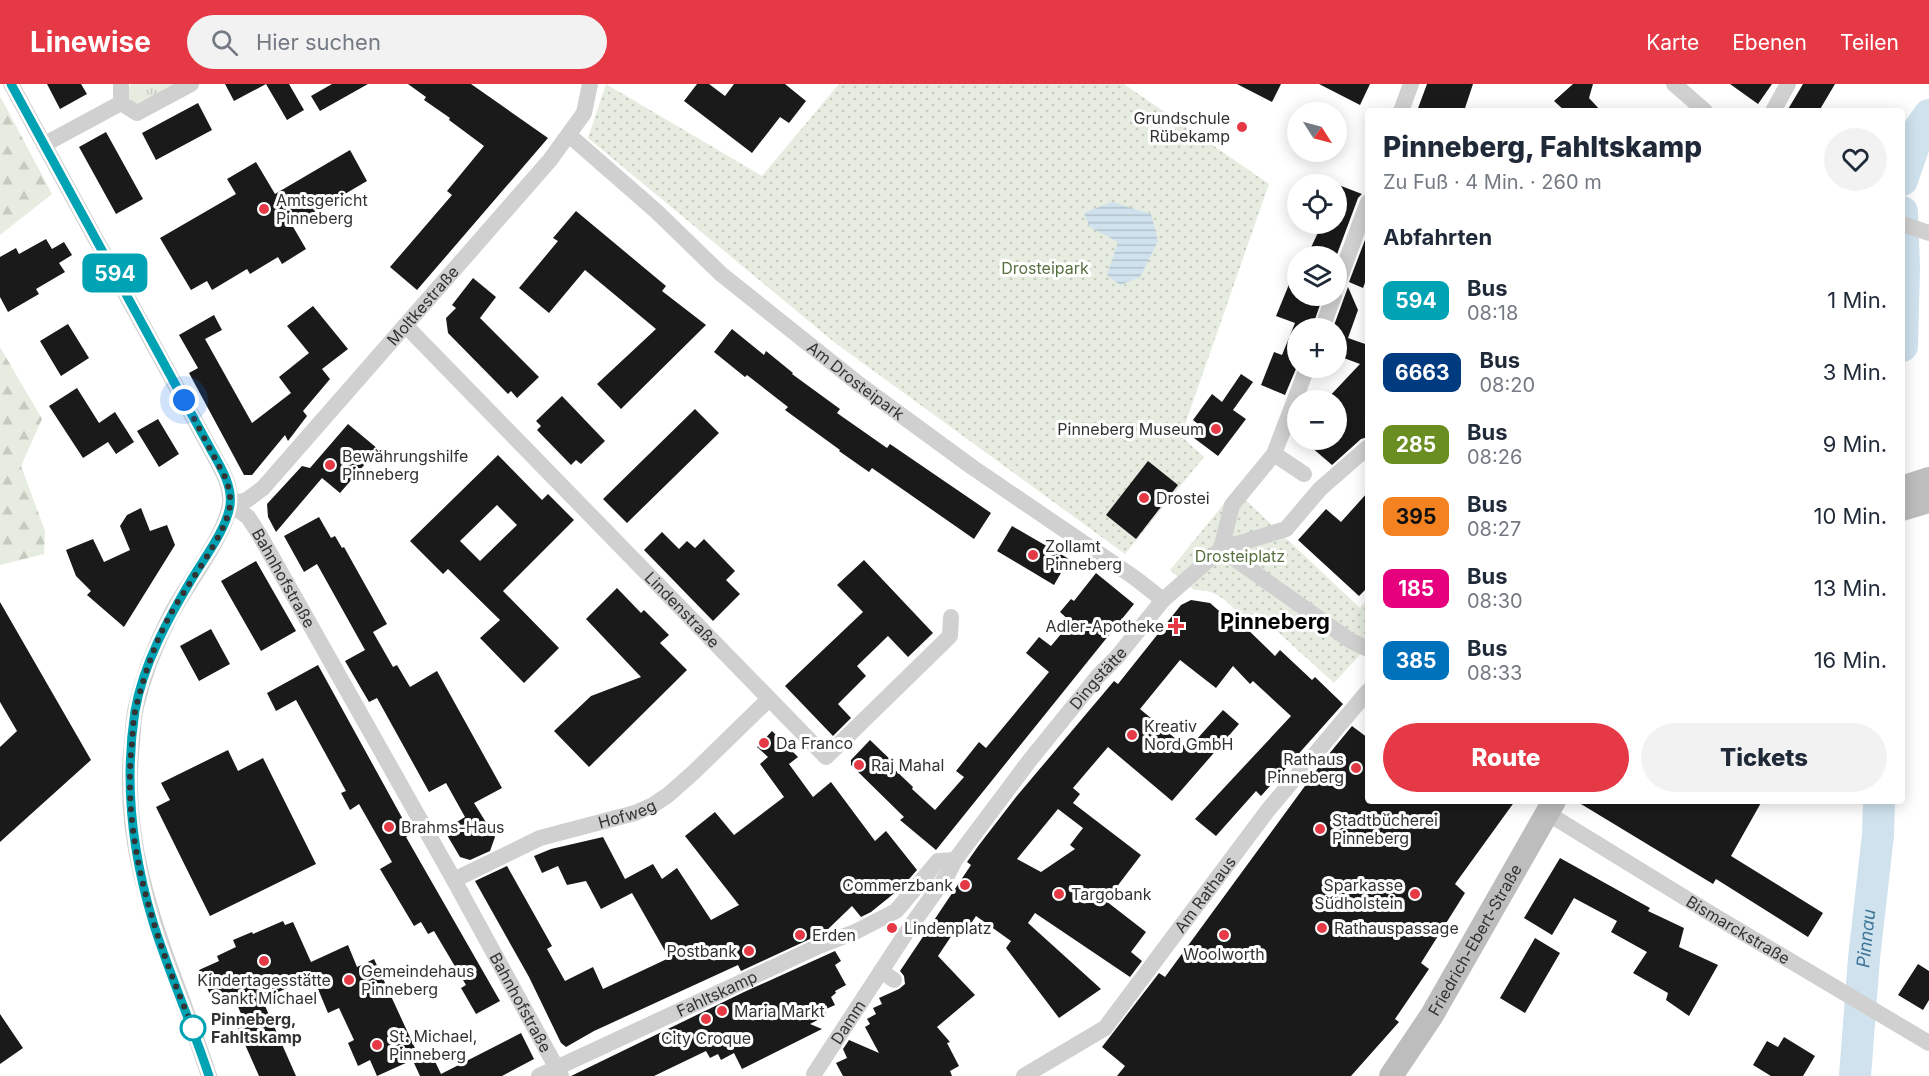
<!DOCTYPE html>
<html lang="de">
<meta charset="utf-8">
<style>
:root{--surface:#fff;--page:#f2f2f3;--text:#1f2937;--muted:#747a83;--accent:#e63946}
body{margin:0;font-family:Inter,sans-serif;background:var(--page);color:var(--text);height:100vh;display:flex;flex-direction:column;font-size:22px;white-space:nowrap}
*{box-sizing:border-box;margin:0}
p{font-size:20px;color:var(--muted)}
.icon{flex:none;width:33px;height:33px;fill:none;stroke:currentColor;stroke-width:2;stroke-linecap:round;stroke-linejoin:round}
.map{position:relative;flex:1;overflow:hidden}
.side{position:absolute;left:1365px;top:24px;width:540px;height:696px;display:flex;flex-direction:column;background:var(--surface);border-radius:6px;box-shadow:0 3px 15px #0003}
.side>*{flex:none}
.badge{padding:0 12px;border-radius:9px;font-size:21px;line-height:39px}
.needle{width:39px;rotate:126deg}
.tools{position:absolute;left:1287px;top:18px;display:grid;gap:12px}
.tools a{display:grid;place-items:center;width:60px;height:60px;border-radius:50%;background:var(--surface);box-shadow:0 3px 15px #0003;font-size:30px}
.you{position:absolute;width:30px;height:30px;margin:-15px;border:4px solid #fff;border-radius:50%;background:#1a73e8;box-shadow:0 0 0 9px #1a73e833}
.map>.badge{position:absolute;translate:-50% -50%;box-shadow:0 0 0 3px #fff}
h2{padding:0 18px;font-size:22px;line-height:54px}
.round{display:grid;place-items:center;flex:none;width:63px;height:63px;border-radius:32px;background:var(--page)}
.headline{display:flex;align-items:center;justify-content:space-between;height:102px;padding:0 18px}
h1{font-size:28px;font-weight:800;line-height:45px}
.button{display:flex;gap:12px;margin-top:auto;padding:12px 18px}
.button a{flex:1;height:69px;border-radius:36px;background:var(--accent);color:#fff;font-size:24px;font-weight:800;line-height:69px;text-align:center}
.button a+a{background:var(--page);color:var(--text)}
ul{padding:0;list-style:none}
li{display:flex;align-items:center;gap:18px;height:72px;padding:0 18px}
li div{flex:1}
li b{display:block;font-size:22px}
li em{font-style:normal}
li .badge{min-width:66px;font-weight:700;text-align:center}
header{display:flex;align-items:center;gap:36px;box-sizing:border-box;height:84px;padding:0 30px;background:var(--accent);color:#fff}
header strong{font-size:28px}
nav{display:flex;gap:33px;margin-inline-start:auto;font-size:21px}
.search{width:420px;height:54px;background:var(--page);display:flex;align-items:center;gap:15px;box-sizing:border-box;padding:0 21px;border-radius:33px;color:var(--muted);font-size:22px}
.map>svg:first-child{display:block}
.grass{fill:url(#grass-tufts)}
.forest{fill:url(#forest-firs)}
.park{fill:url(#park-dots)}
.water{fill:url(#water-rules)}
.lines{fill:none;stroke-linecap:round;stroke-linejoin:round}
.river{stroke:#cfe2ee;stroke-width:32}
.building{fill:#1a1a1a;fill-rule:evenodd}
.street{stroke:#d0d0d0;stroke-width:16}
.secondary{stroke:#bdbdbd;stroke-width:24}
.line-casing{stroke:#fff;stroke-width:14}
.line{stroke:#00a3b4;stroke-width:9}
.walk{stroke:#333;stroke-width:6;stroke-dasharray:0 10.8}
.poi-dot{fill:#e63946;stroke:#fff;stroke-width:2}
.stop-dot{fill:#fff;stroke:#00a3b4;stroke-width:3}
.labels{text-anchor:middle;stroke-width:6;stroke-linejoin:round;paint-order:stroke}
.poi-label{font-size:16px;fill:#333;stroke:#fff;text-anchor:start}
.park-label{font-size:16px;fill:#56703f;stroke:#fff}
.street-label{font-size:16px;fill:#333;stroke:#fff}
.stop-label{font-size:16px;font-weight:bold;fill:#333;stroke:#fff;text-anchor:start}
.water-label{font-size:18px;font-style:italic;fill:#3f7597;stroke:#fff}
.district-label{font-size:22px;font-weight:bold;fill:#000;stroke:#fff}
</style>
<header>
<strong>Linewise</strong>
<div class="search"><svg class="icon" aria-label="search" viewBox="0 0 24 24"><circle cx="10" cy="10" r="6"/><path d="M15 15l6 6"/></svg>Hier suchen</div>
<nav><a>Karte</a><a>Ebenen</a><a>Teilen</a></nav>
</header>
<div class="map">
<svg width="1929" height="992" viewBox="0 0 1929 992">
<defs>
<pattern id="grass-tufts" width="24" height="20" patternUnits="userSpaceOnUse" patternTransform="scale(1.5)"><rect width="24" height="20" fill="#e6ecdf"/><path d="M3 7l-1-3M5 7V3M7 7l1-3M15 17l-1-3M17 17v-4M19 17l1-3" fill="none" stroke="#c6cbc0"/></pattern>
<pattern id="forest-firs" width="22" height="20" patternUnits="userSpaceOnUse" patternTransform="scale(1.5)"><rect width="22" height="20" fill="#e6ecdf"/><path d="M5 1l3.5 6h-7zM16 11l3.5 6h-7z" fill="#c6cbc0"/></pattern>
<pattern id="park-dots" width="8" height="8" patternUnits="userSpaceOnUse" patternTransform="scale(1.5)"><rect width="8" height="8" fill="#e6ecdf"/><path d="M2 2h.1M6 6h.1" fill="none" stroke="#c6cbc0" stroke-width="1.8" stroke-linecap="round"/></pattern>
<pattern id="water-rules" width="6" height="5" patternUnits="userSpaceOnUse" patternTransform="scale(1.5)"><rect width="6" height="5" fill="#cfe2ee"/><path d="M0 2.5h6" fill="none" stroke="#b2c2cd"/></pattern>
</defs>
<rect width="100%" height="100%" fill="#fff"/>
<path class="grass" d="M131,0H182L136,20L129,14L128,5Z"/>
<path class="forest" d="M0,12L52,110L0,151Z
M0,263L42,335L21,382L45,447L44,470L0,481Z"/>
<path class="park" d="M606,0L762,92L839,0H1124L1269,100L1181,352L1204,373L1125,470L834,258L588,54Z
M1235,406L1360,524L1365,518L1368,521V562L1334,599L1256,528L1251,532L1248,531L1242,532C1226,517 1217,505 1194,506L1170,486Z"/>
<path class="water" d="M1112,118L1151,130L1158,157L1140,193L1120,201L1107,191L1118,158L1090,143L1084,129Z"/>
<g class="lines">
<g class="river">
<path d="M1902,96L1920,44L1929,31"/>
<path d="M1902,128L1904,183L1902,262"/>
<path id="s1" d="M1855,992L1864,874L1878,751L1879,717"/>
</g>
</g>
<path class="building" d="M47,0H81L87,10L60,25Z
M225,0H289L304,26L287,36L266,0L234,17Z
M332,0H368L320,27L311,12Z
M408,0H471L548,54L417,206L390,183L452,111L447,107L484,62L449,36L450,34L424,16L426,13Z
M697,0H709L725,12L734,0H785L806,17L789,39L780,33L752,69L684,17Z
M1237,0H1281L1272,18Z
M1319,0H1370L1360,21Z
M1427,0H1473L1464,27H1417Z
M1573,0H1593L1589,14L1601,27H1565L1554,17Z
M1730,0H1772L1758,20Z
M1803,0H1835L1819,27H1787Z
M198,19L212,46L156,76L142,49Z
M106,48L143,115L116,130L79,63Z
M350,66L367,97L292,141L306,165L282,180L278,173L250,190L247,185L212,206L207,197L191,206L160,154L236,110L227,95L256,78L275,110Z
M1336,100L1362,110L1358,114L1336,173L1307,172L1322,140H1336Z
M576,127L666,202L662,207L706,241L621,325L597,300L656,245L585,186L549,229L519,204L558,157L553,154Z
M1368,148V191L1363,204L1349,198Z
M46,155L52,165L64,158L72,171L59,179L65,188L36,205L39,210L8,228L0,213V173L16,164L19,170Z
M1297,181L1298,212H1323L1312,244H1298V280L1285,311L1261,301L1274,268L1282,271L1295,239L1276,232Z
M473,194L496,213L480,234L539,293L517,314L511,307L508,310L448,249L446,234L456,224L452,221Z
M1348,203L1358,226L1348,254L1368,261V353L1361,355L1332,381L1303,356H1336V316H1326L1360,280L1341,273L1338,282L1336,281V244H1333Z
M313,222L348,265L322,285L330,295L303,327L307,332L288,357L285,351L252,391H244L189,289L198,284L179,251L214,231L222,246L205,255L252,339L291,309L279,293L309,269L287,242Z
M68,240L89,274L61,292L40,257Z
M732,245L764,271L766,267L793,289L792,290L840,325L837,329L887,364L890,360L991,429L974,455L872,384L869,388L839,367L840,366L785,326L788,323L747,291L745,293L714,268Z
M1241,290L1253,298L1233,326L1246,335L1218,372L1190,351L1198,340L1193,336L1212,310L1222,318Z
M77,304L99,339L115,328L134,358L116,370L108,358L83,374L49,322Z
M562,312L605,357L581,380L576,376L571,381L537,346L541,342L536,337Z
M695,325L719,349L627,439L603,415Z
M158,335L179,370L159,383L137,347Z
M348,340L378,365L340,409L322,394L276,448L268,433L267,420L302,382L310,384Z
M498,371L542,416L548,410L574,436L503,507L559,564L524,599L480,554L500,536L448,485L443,490L410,457ZM497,421L517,441L480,477L460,457Z
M1148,377L1178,401L1136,455L1106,431Z
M1368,408V503L1359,512L1298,456L1326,425L1341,438Z
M141,424L150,447L167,441L175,461L124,543L87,511L91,507L76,492L66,466L93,455L104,478L130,466L120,442L127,431Z
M319,433L331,454L335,452L342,464L344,463L387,540L373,548L393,583L397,581L410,603L437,587L502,704L474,719L495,753L490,767L470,776L460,773L444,746L465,733L446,699L429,708L377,614L369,618L345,577L365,566L317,480L304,488L284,452Z
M1012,442L1069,475L1054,501L997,467Z
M662,448L679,465L687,457L695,464L704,455L735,487L726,496L740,510L713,537L644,466Z
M864,476L933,549L908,573L888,552L857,582L866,592L838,620L851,634L833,652L785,602L863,528L837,501Z
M256,477L296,547L261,567L221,497Z
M1096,489L1134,520L936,766L900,736L904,733L851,681V676L870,656L896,681L893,684L913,703L912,705L935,726L964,693L956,687L979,658L986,664L1049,588L1026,569L1039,553L1051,562L1071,538L1060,528L1071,515L1074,517Z
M617,504L641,529L644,526L669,551L660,559L687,586L589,683L554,647L591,612L641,593L586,535Z
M1191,516L1210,519L1241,546L1244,542L1275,572L1280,566L1312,596L1315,593L1343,620L1261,712L1256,707L1216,752L1195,735L1291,632L1253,597L1250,600L1233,582L1216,604L1180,576L1140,625L1188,665L1223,626L1239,640L1172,717L1108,663L1073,704L1080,710L1073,719L1141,771L1106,817L1146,848L1131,868L1142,877L1130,893L1035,829L1028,839L1101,905L1059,934L1006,864L1011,857L976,832L966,847L958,842L938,872L975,911L937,943L950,958L947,959L959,982L950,987L952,992H843L836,979L847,974L843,965L849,956L879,969L865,943L870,940L867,935L876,930L873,924L882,920L879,914L899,905L905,900L904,892L900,887L971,781L967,778L979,761L1016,713L1114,597L1118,600L1181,521ZM1058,725L1083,744L1070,761L1075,765L1041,788L1017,775Z
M0,518L91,676L0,758V663L17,647L0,618Z
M211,545L230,580L199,597L180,562Z
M318,581L411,750L406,753L500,917L476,930L461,904L466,901L434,847L428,850L421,838L414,842L380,785L392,778L359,720L350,726L341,709L346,707L296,616L276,627L267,609Z
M1352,642L1368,654V717H1515L1455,800L1465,809L1421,879L1429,885L1395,935L1399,938L1351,992H1117L1125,982L1102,963L1159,889L1165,893L1324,676Z
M772,647L798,673L789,680L813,713L831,698L875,757L886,747L917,786L902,803L871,828L861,833L852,822L825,848L741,887L738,881L594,947L566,963L561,959L529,893L475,797L507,782L552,862L547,865L565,897L593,883L603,905L669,874L632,809L601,825L586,797L567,801L558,782L542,789L534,772L551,765L603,753L625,795L653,780L662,795L677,784L711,836L739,821L685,752L715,728L734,751L784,713L760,680L768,673L757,663Z
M228,666L238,687L263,674L316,780L210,832L156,723L170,716L161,699Z
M1576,717H1762L1731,772L1823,829L1808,853L1716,795L1713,800Z
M1560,774L1650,824L1648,827L1684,844L1679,863L1718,881L1689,932L1666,916L1668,909L1633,889L1647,868L1611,848L1617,837L1574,814L1552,851L1524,834Z
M283,837L285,841L293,838L311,878L348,861L357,883L374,875L419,973L377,992L370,976L358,982L348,959L354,956L339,924L328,929L313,893L262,915L296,992H259L235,938L243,934L232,909L213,917L199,886L219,877L217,872L236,863L233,856L252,848L253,850Z
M1535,854L1560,869L1525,929L1500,914Z
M835,867L841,877L835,881L846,901L835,907L836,909L831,913L835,921L824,926L827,931L810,940L822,945L742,985L734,969L721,976L718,970L710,974L706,967L654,992H571L744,908Z
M1918,880L1929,887V916L1923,926L1898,911Z
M0,930L23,964L0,980Z
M521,949L534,975L502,992H420L414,979L432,971L441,990Z
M1784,953L1815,972L1803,992H1771L1753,981L1767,957L1778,963Z"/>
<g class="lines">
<g class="street">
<path d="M11,0L212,368C220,383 231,400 230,418C228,449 184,504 169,534C155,562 143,593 136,623C133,635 133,648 132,659C118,781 173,880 209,992"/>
<path d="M1674,0L1705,27"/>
<path d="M121,19L137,29L191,0"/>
<path d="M121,19V0"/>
<path d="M1401,27L1411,0"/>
<path d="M1773,27L1788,0"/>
<path id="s2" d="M569,51L656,127L721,190L860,301L972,383L1135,494L1163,516"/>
<path d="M45,60L121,19"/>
<path d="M1902,140L1929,149"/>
<path d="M1336,204L1368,118"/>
<path id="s3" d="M406,242L826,673L950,552L951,533"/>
<path d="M1322,244L1334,212"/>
<path d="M1274,370L1304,390"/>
<path id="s4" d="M230,420L248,433L259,450L454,796L561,992"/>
<path id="s5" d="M230,420L247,416L263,404L550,76L584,29L590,0"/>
<path d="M1221,465L1232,421L1274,370L1307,284"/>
<path d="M1221,465L1351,557L1368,565"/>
<path id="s6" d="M1547,729L1713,831L1929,959"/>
<path id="s7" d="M454,796L540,754L635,729L653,721L668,711L694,688L769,615"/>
<path d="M881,887L894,896"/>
<path id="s8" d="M814,990L908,846L948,790L955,776L1030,676L1098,592L1117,573L1163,516L1221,465L1286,445L1320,405L1368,363"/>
<path id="s9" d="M539,992L819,862L855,848L896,827L938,777L955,776"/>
<path id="s10" d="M1024,992L1105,944L1268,726L1368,607"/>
</g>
<g class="secondary">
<path d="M1902,404L1929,395"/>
<path d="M1902,425L1929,417"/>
<path id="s11" d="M1391,992L1432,931L1554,717"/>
</g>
</g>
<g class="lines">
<defs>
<path id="line" d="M11,0L209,362C218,379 233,400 230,421C227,444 205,473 193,493C169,533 143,580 135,627C124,698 132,769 153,838C169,890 192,940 209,992"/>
</defs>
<use href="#line" class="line-casing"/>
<use href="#line" class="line"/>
<path class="walk" d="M184,316L226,395C229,404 231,412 230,422C225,453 185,503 169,533C154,561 144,592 136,623C133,634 133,647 132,659C121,757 155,854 193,944"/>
</g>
<g class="poi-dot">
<circle cx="1242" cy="43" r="6"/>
<circle cx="264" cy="125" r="6"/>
<circle cx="1216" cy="345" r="6"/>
<circle cx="330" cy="381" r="6"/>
<circle cx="1144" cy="414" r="6"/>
<circle cx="1033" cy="471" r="6"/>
<path d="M1173 533h6v6h6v6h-6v6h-6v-6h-6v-6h6z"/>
<circle cx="1132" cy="651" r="6"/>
<circle cx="764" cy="659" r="6"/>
<circle cx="859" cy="681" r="6"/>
<circle cx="1356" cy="684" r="6"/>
<circle cx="389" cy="743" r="6"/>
<circle cx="1320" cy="745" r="6"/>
<circle cx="965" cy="801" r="6"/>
<circle cx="1059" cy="810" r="6"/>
<circle cx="1415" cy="810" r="6"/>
<circle cx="892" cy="844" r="6"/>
<circle cx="1322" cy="844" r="6"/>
<circle cx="800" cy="851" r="6"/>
<circle cx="1224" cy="851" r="6"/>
<circle cx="749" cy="867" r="6"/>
<circle cx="264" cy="877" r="6"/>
<circle cx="349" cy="896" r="6"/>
<circle cx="722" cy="927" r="6"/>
<circle cx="706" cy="935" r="6"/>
<circle cx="377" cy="961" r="6"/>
</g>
<circle class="stop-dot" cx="193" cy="944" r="12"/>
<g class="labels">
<g class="poi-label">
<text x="1230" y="40" text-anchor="end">Grundschule<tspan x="1230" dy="18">Rübekamp</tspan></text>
<text x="276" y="122">Amtsgericht<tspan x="276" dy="18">Pinneberg</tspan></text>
<text x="1204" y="351" text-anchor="end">Pinneberg Museum</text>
<text x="342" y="378">Bewährungshilfe<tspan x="342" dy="18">Pinneberg</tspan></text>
<text x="1156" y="420">Drostei</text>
<text x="1045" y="468">Zollamt<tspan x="1045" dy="18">Pinneberg</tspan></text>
<text x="1164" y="548" text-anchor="end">Adler-Apotheke</text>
<text x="1144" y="648">Kreativ<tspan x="1144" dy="18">Nord GmbH</tspan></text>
<text x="776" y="665">Da Franco</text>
<text x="1344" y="681" text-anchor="end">Rathaus<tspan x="1344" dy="18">Pinneberg</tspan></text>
<text x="871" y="687">Raj Mahal</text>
<text x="1332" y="742">Stadtbücherei<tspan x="1332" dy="18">Pinneberg</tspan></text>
<text x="401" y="749">Brahms-Haus</text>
<text x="953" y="807" text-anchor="end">Commerzbank</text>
<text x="1403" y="807" text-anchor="end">Sparkasse<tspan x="1403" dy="18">Südholstein</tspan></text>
<text x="1071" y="816">Targobank</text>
<text x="904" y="850">Lindenplatz</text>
<text x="1334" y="850">Rathauspassage</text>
<text x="812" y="857">Erden</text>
<text x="737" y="873" text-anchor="end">Postbank</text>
<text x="1224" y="876" text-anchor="middle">Woolworth</text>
<text x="361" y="893">Gemeindehaus<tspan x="361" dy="18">Pinneberg</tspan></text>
<text x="264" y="902" text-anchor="middle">Kindertagesstätte<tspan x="264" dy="18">Sankt Michael</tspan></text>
<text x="734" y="933">Maria Markt</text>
<text x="389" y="958">St. Michael,<tspan x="389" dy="18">Pinneberg</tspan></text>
<text x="706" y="960" text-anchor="middle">City Croque</text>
</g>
<g class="park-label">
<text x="1045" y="190">Drosteipark</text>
<text x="1240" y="478">Drosteiplatz</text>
</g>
<g class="street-label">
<text dy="6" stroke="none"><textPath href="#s5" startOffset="280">Moltkestraße</textPath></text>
<text dy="6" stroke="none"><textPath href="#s2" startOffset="378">Am Drosteipark</textPath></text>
<text dy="6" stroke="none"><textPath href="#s4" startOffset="93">Bahnhofstraße</textPath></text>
<text dy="6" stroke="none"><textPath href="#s3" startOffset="396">Lindenstraße</textPath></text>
<text dy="6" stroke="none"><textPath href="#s8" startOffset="488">Dingstätte</textPath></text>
<text dy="6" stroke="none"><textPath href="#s7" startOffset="186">Hofweg</textPath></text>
<text dy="6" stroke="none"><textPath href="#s10" startOffset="261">Am Rathaus</textPath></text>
<text dy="6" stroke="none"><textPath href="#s6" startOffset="224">Bismarckstraße</textPath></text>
<text dy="6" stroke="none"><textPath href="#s11" startOffset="160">Friedrich-Ebert-Straße</textPath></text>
<text dy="6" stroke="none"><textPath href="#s9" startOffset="196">Fahltskamp</textPath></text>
<text dy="6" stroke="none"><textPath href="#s4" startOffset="579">Bahnhofstraße</textPath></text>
<text dy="6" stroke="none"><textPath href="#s8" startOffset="62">Damm</textPath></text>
</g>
<g class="stop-label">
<text x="211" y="941">Pinneberg,<tspan x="211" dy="18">Fahltskamp</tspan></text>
</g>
<g class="water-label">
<text dy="6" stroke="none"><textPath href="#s1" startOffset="138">Pinnau</textPath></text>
</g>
<g class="district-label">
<text x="1275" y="545">Pinneberg</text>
</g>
</g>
</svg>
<div class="tools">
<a><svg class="needle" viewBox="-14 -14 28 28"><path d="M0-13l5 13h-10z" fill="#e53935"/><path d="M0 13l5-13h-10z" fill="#747a83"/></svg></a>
<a><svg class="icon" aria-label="locate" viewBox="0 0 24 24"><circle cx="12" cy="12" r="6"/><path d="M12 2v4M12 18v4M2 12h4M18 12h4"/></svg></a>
<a><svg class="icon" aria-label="layers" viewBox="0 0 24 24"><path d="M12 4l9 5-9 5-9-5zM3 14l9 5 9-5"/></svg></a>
<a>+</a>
<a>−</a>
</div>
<div class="you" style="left:184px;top:316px"></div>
<b class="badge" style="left:115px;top:189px;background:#00a3b4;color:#fff">594</b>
<section class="side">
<div class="headline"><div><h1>Pinneberg, Fahltskamp</h1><p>Zu Fuß · 4 Min. · 260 m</p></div><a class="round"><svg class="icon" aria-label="heart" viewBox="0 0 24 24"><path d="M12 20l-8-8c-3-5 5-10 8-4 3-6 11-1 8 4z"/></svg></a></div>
<h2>Abfahrten</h2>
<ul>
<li><span class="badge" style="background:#00a3b4;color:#fff">594</span><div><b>Bus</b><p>08:18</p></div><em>1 Min.</em></li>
<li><span class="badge" style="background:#003b80;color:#fff">6663</span><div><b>Bus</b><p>08:20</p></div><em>3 Min.</em></li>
<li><span class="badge" style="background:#6b8e23;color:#fff">285</span><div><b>Bus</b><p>08:26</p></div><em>9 Min.</em></li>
<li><span class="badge" style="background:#f58220;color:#111">395</span><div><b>Bus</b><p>08:27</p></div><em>10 Min.</em></li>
<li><span class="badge" style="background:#e6007e;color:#fff">185</span><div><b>Bus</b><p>08:30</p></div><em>13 Min.</em></li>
<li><span class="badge" style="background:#0072bc;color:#fff">385</span><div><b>Bus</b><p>08:33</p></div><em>16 Min.</em></li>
</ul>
<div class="button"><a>Route</a><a>Tickets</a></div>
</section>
</div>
